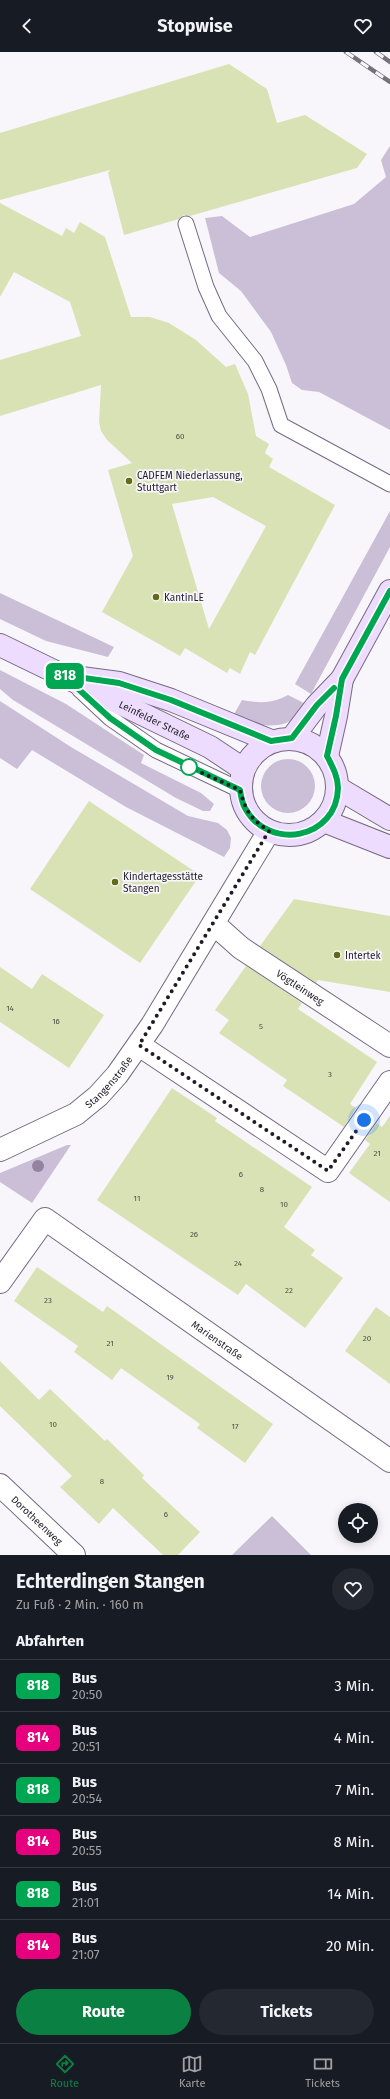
<!DOCTYPE html>
<html lang="de">
<meta charset="utf-8">
<style>
:root{--surface:#171b24;--page:#242831;--text:#f1f3f6;--muted:#9ea1a6;--line:#363941;--accent:#0b8043}
body{margin:0;font-family:"Fira Sans",sans-serif;background:var(--page);color:var(--text);height:100vh;display:flex;flex-direction:column;font-size:15px;white-space:nowrap}
*{box-sizing:border-box;margin:0}
p{font-size:13px;color:var(--muted)}
.icon{flex:none;width:22px;height:22px;fill:none;stroke:currentColor;stroke-width:2;stroke-linecap:round;stroke-linejoin:round}
.map{position:relative;height:1503px;overflow:hidden}
.details{display:flex;flex-direction:column;background:var(--surface);flex:1}
.details>*{flex:none}
.badge{padding:0 8px;border-radius:6px;font-size:14px;line-height:26px}
.tools{position:absolute;left:338px;top:1451px;display:grid;gap:8px}
.tools a{display:grid;place-items:center;width:40px;height:40px;border-radius:50%;background:var(--surface);box-shadow:0 2px 10px #0003;font-size:20px}
.you{position:absolute;width:20px;height:20px;margin:-10px;border:3px solid #fff;border-radius:50%;background:#1a73e8;box-shadow:0 0 0 6px #1a73e833}
.map>.badge{position:absolute;translate:-50% -50%;box-shadow:0 0 0 2px #fff}
h2{padding:0 16px;font-size:15px;line-height:36px}
.round{display:grid;place-items:center;flex:none;width:42px;height:42px;border-radius:21px;background:var(--page)}
.overview{display:flex;align-items:center;justify-content:space-between;height:68px;padding:0 16px}
h1{font-size:19px;font-weight:700;line-height:30px}
.cta{display:flex;gap:8px;margin-top:auto;padding:8px 16px}
.cta a{flex:1;height:46px;border-radius:24px;background:var(--accent);color:#fff;font-size:16px;font-weight:700;line-height:46px;text-align:center}
.cta a+a{background:var(--page);color:var(--text)}
ul{padding:0;list-style:none}
li{display:flex;align-items:center;gap:12px;height:52px;padding:0 16px;border-top:1px solid var(--line)}
li div{flex:1}
li b{display:block;font-size:15px}
li em{font-style:normal}
li .badge{min-width:44px;font-weight:700;text-align:center}
header{display:flex;justify-content:space-between;align-items:center;height:52px;padding:0 16px;background:var(--surface);font-size:18px;font-weight:700}
.tabs{display:flex;justify-content:space-around;align-items:center;height:56px;border-top:1px solid var(--line);background:var(--surface);font-size:11px;color:var(--muted)}
.tabs a{display:grid;justify-items:center;gap:2px}
.tabs .current{color:var(--accent)}
.map>svg:first-child{display:block}
.green{fill:#cabfd7}
.building{fill:#d9e2b5;fill-rule:evenodd}
.lines{fill:none;stroke-linecap:round;stroke-linejoin:round}
.service-casing{stroke:#766a82;stroke-width:17}
.minor-casing{stroke:#766a82;stroke-width:24}
.secondary-casing{stroke:#766a82;stroke-width:24}
.service{stroke:#fff;stroke-width:15}
.minor{stroke:#fff;stroke-width:22}
.secondary{stroke:#eddcfd;stroke-width:22}
.rail-casing{stroke:#76727a;stroke-width:4.5}
.rail{stroke:#f8f6fb;stroke-width:3;stroke-dasharray:9;stroke-linecap:butt}
.tree{fill:#9383a1}
.line-casing{stroke:#fff;stroke-width:9}
.line{stroke:#00a651;stroke-width:6}
.walk{stroke:#201b25;stroke-width:4;stroke-dasharray:0 7.2}
.poi-dot{fill:#616c13;stroke:#f8f6fb;stroke-width:1.5}
.stop-dot{fill:#fff;stroke:#00a651;stroke-width:2}
.labels{text-anchor:middle;stroke-width:3.5;stroke-linejoin:round;paint-order:stroke}
.number-label{font-size:8px;fill:#4e4d49}
.poi-label{font-size:10px;fill:#201b25;stroke:#f8f6fb;text-anchor:start}
.street-label{font-size:10px;fill:#201b25;stroke:#f8f6fb}
</style>
<header><svg class="icon" aria-label="back" viewBox="0 0 24 24"><path d="M15 5l-7 7 7 7"/></svg>Stopwise<svg class="icon" aria-label="heart" viewBox="0 0 24 24"><path d="M12 20l-8-8c-3-5 5-10 8-4 3-6 11-1 8 4z"/></svg></header>
<div class="map">
<svg width="390" height="1503" viewBox="0 0 390 1503">
<rect width="100%" height="100%" fill="#f8f6fb"/>
<path class="green" d="M390,94V378L319,340L302,338L292,331L286,313L271,280L241,239L219,221L205,166L222,164L250,185L354,152L386,125L381,108Z
M390,459V495L311,642L295,632Z
M0,541L114,595L108,605L46,589L0,567Z
M0,618L66,652L144,703L141,711L201,741L214,752L210,759H203L176,746L13,648L0,637Z
M288,643L306,652C303,656 300,661 296,665C279,680 252,672 233,664L242,648C259,651 272,652 288,643Z
M0,649L71,695L188,764L218,771L227,778L231,786L230,796L224,805L126,755L32,698L17,717L0,706Z
M261 734a27 27 0 1 1 54 0a27 27 0 1 1-54 0Z
M67,1093H71L32,1151L0,1130V1121Z
M272,1464L311,1503H232Z"/>
<path class="building" d="M229,12L267,37L277,71L305,63L367,102L357,116L190,164L184,163L179,167L124,183L108,121L110,118L0,148V81Z
M0,151L62,184L66,176L74,181L80,170L105,185L131,265H150L169,271L196,288L226,315L235,312L248,342L256,384L269,392L265,401L273,407L269,415L335,453L255,603L250,600L240,622L230,616L227,621L185,596L180,604L102,560L133,504L108,418L132,411L107,388L101,379L99,370L101,333L0,364V308L81,284L70,250L14,220L0,245ZM213,445L266,474L209,577L172,452Z
M89,749L200,823L140,911L30,837Z
M294,847L390,864V940L318,928L316,931L260,894Z
M246,914L302,951L298,957L377,1010L350,1052L356,1056L344,1075L283,1034L287,1028L219,981L229,968L215,958Z
M0,915L32,937L42,922L104,963L69,1016L0,970Z
M172,1036L217,1066L215,1069L312,1135L284,1175L315,1198L311,1203L343,1226L305,1276L246,1232L238,1243L97,1148Z
M390,1064V1150L349,1121L370,1092L365,1088L377,1071L382,1075Z
M37,1215L103,1260L107,1254L273,1372L245,1411L197,1376L200,1372L121,1316L112,1328L74,1300L78,1294L14,1249Z
M376,1255L390,1265V1332L345,1299Z
M0,1309L39,1348L50,1337L105,1389L107,1387L144,1423L142,1426L200,1480L178,1503H163L113,1456L99,1472L60,1435L72,1424L0,1354Z"/>
<g class="lines">
<defs>
<path id="service" d="M186,172L206,235L219,264L255,309L269,337L281,373L390,432
M79,637L110,666L156,698L240,738"/>
<g id="minor">
<path id="s1" d="M214,872L241,896L390,994"/>
<path d="M139,993L328,1119L390,1030"/>
<path id="s2" d="M0,1098L76,1062L98,1044L117,1023L152,973L269,779"/>
<path id="s3" d="M0,1230L45,1167L390,1409"/>
<path id="s4" d="M0,1433L74,1503"/>
</g>
<g id="secondary">
<path id="s5" d="M0,593L210,695L243,717"/>
<path d="M81,626L119,631L171,648L271,689"/>
<path d="M292,686L317,653L342,627L390,539"/>
<circle cx="289" cy="735" r="48"/>
<path d="M327,704L336,664L342,627"/>
<path d="M338,736L390,767"/>
<path d="M324,769L390,795"/>
</g>
</defs>
<use href="#service" class="service-casing"/>
<use href="#minor" class="minor-casing"/>
<use href="#secondary" class="secondary-casing"/>
<use href="#service" class="service"/>
<use href="#minor" class="minor"/>
<use href="#secondary" class="secondary"/>
<defs>
<path id="rail" d="M346,0L390,30
M376,0L390,10"/>
</defs>
<use href="#rail" class="rail-casing"/>
<use href="#rail" class="rail"/>
</g>
<circle class="tree" cx="38" cy="1114" r="6"/>
<g class="lines">
<defs>
<path id="line" d="M334,636L317,653L292,686L271,689L171,648L119,631L63,623L110,666L156,698L240,738C241,744 242,751 245,756C269,800 337,787 338,736C338,724 332,714 327,704L336,664L342,627L390,539"/>
</defs>
<use href="#line" class="line-casing"/>
<use href="#line" class="line"/>
<path class="walk" d="M189,715L240,738C246,760 251,767 269,779L139,993L328,1119L364,1068"/>
</g>
<g class="poi-dot">
<circle cx="129" cy="429" r="4"/>
<circle cx="156" cy="545" r="4"/>
<circle cx="115" cy="830" r="4"/>
<circle cx="337" cy="903" r="4"/>
</g>
<circle class="stop-dot" cx="189" cy="715" r="8"/>
<g class="labels">
<g class="number-label">
<text x="180" y="387">60</text>
<text x="10" y="959">14</text>
<text x="56" y="972">16</text>
<text x="261" y="977">5</text>
<text x="330" y="1025">3</text>
<text x="377" y="1104">21</text>
<text x="241" y="1125">6</text>
<text x="262" y="1140">8</text>
<text x="137" y="1149">11</text>
<text x="284" y="1155">10</text>
<text x="194" y="1185">26</text>
<text x="238" y="1214">24</text>
<text x="289" y="1241">22</text>
<text x="48" y="1251">23</text>
<text x="367" y="1289">20</text>
<text x="110" y="1294">21</text>
<text x="170" y="1328">19</text>
<text x="53" y="1375">10</text>
<text x="235" y="1377">17</text>
<text x="102" y="1432">8</text>
<text x="166" y="1465">6</text>
</g>
<g class="poi-label">
<text x="137" y="427">CADFEM Niederlassung,<tspan x="137" dy="12">Stuttgart</tspan></text>
<text x="164" y="549">KantinLE</text>
<text x="123" y="828">Kindertagesstätte<tspan x="123" dy="12">Stangen</tspan></text>
<text x="345" y="907">Intertek</text>
</g>
<g class="street-label">
<text dy="4" stroke="none"><textPath href="#s5" startOffset="172">Leinfelder Straße</textPath></text>
<text dy="4" stroke="none"><textPath href="#s1" startOffset="107">Vögtleinweg</textPath></text>
<text dy="4" stroke="none"><textPath href="#s2" startOffset="130">Stangenstraße</textPath></text>
<text dy="4" stroke="none"><textPath href="#s3" startOffset="288">Marienstraße</textPath></text>
<text dy="4" stroke="none"><textPath href="#s4" startOffset="51">Dorotheenweg</textPath></text>
</g>
</g>
</svg>
<div class="tools">
<a><svg class="icon" aria-label="locate" viewBox="0 0 24 24"><circle cx="12" cy="12" r="6"/><path d="M12 2v4M12 18v4M2 12h4M18 12h4"/></svg></a>
</div>
<div class="you" style="left:364px;top:1068px"></div>
<b class="badge" style="left:65px;top:624px;background:#00a651;color:#fff">818</b>
</div>
<section class="details">
<div class="overview"><div><h1>Echterdingen Stangen</h1><p>Zu Fuß · 2 Min. · 160 m</p></div><a class="round"><svg class="icon" aria-label="heart" viewBox="0 0 24 24"><path d="M12 20l-8-8c-3-5 5-10 8-4 3-6 11-1 8 4z"/></svg></a></div>
<h2>Abfahrten</h2>
<ul>
<li><span class="badge" style="background:#00a651;color:#fff">818</span><div><b>Bus</b><p>20:50</p></div><em>3 Min.</em></li>
<li><span class="badge" style="background:#e6007e;color:#fff">814</span><div><b>Bus</b><p>20:51</p></div><em>4 Min.</em></li>
<li><span class="badge" style="background:#00a651;color:#fff">818</span><div><b>Bus</b><p>20:54</p></div><em>7 Min.</em></li>
<li><span class="badge" style="background:#e6007e;color:#fff">814</span><div><b>Bus</b><p>20:55</p></div><em>8 Min.</em></li>
<li><span class="badge" style="background:#00a651;color:#fff">818</span><div><b>Bus</b><p>21:01</p></div><em>14 Min.</em></li>
<li><span class="badge" style="background:#e6007e;color:#fff">814</span><div><b>Bus</b><p>21:07</p></div><em>20 Min.</em></li>
</ul>
<div class="cta"><a>Route</a><a>Tickets</a></div>
</section>
<nav class="tabs">
<a class="current"><svg class="icon" aria-label="directions" viewBox="0 0 24 24"><path d="M12 3l9 9-9 9-9-9zM9 14v-3h6M13 9l2 2-2 2"/></svg>Route</a>
<a><svg class="icon" aria-label="map" viewBox="0 0 24 24"><path d="M3 6l6-2 6 2 6-2v14l-6 2-6-2-6 2zM9 4v14M15 6v14"/></svg>Karte</a>
<a><svg class="icon" aria-label="tickets" viewBox="0 0 24 24"><path d="M3 7h18v10H3zM15 7v10"/></svg>Tickets</a>
</nav>
